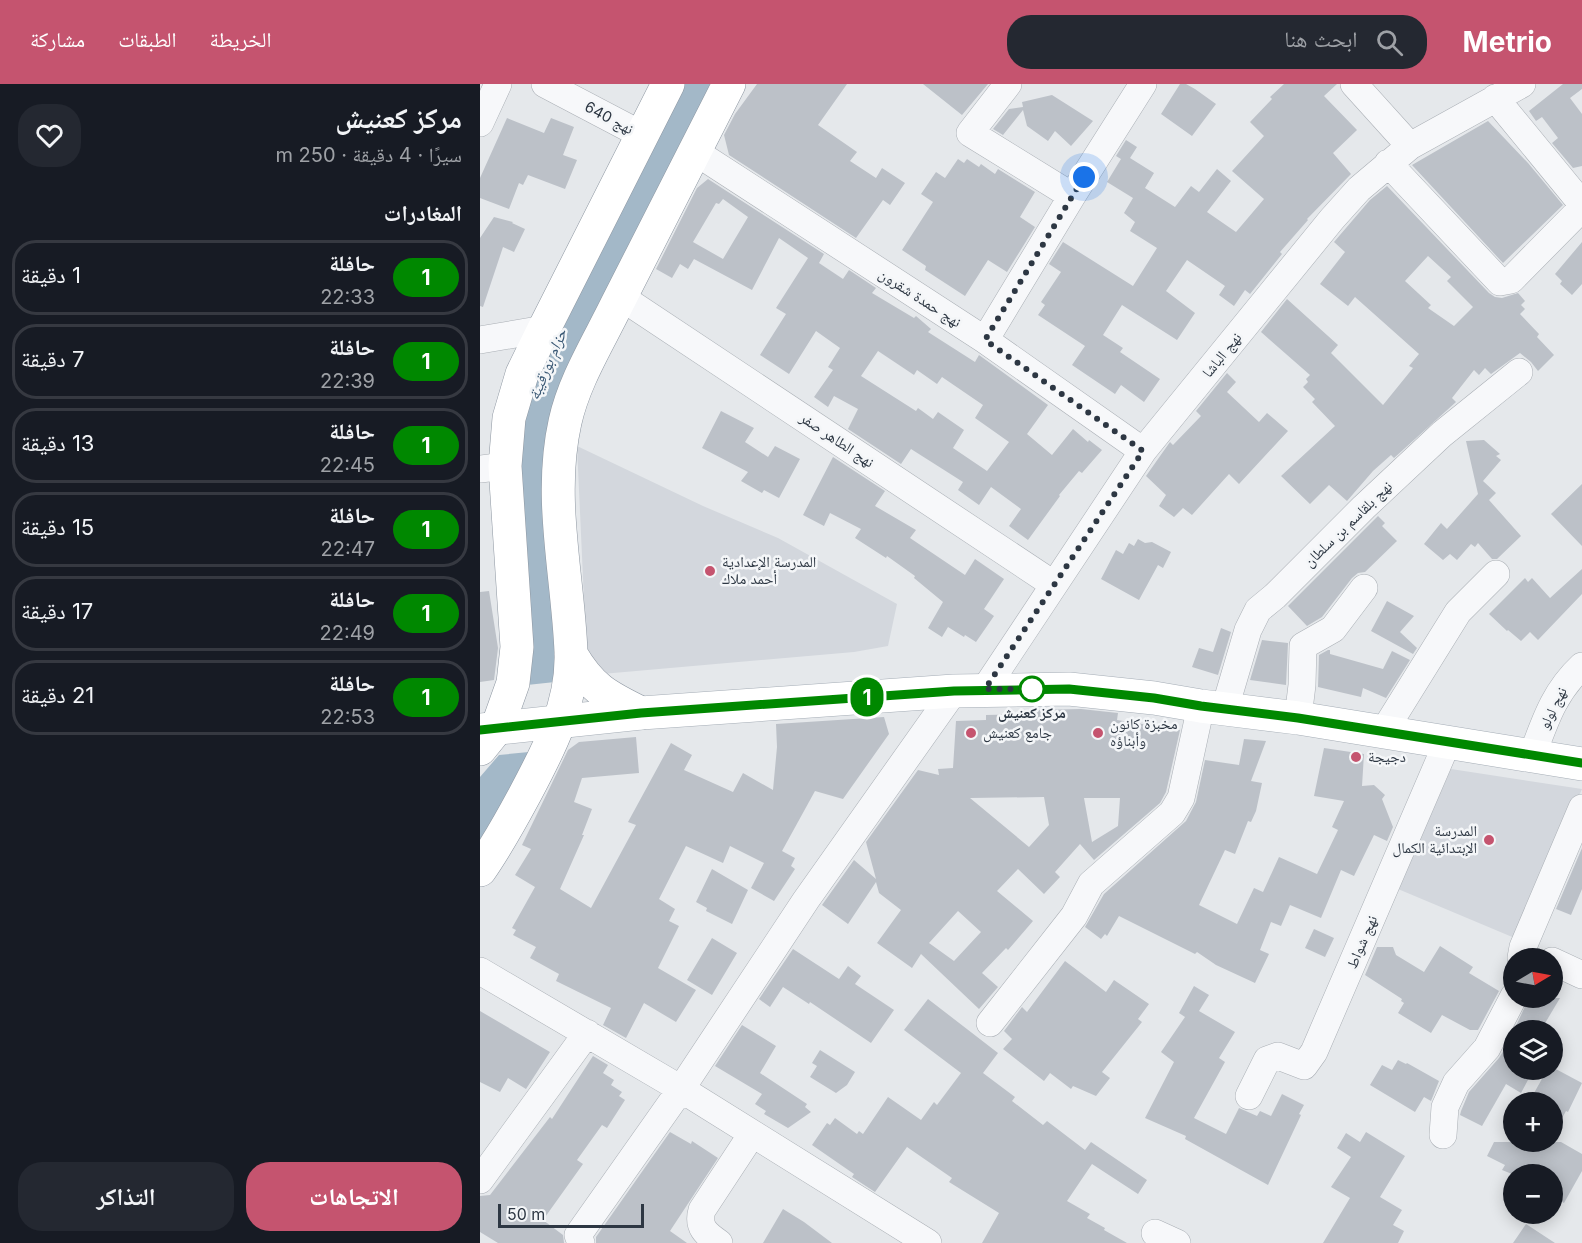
<!DOCTYPE html>
<html lang="ar">
<meta charset="utf-8">
<style>
:root{--surface:#171b24;--page:#242831;--text:#f1f3f6;--muted:#9ea1a6;--line:#363941;--accent:#c5546f}
body{margin:0;font-family:Inter,"Noto Naskh Arabic",sans-serif;background:var(--page);color:var(--text);direction:rtl;height:100vh;display:flex;flex-direction:column;font-size:22px;white-space:nowrap}
*{box-sizing:border-box;margin:0}
p{font-size:20px;color:var(--muted)}
.icon{flex:none;width:33px;height:33px;fill:none;stroke:currentColor;stroke-width:2;stroke-linecap:round;stroke-linejoin:round}
.map{position:relative;flex:1;overflow:hidden;direction:ltr}
.drawer{display:flex;flex-direction:column;background:var(--surface);width:480px}
.drawer>*{flex:none}
.badge{padding:0 12px;border-radius:20px;font-size:21px;line-height:39px}
.needle{width:39px;rotate:80deg}
.controls{position:absolute;left:1023px;top:864px;display:grid;gap:12px}
.controls a{display:grid;place-items:center;width:60px;height:60px;border-radius:50%;background:var(--surface);box-shadow:0 3px 15px #0003;font-size:30px}
.scale{position:absolute;left:18px;bottom:15px;width:146px;box-sizing:border-box;padding-left:6px;border:3px solid #2d3743;border-top:0;font-size:16px;line-height:21px;white-space:nowrap;color:#2d3743;-webkit-text-stroke:4px #f4f6f8;paint-order:stroke}
.you{position:absolute;width:30px;height:30px;margin:-15px;border:4px solid #fff;border-radius:50%;background:#1a73e8;box-shadow:0 0 0 9px #1a73e833}
.map>.badge{position:absolute;translate:-50% -50%;box-shadow:0 0 0 3px #fff}
h2{padding:0 18px;font-size:22px;line-height:54px}
.round{display:grid;place-items:center;flex:none;width:63px;height:63px;border-radius:24px;background:var(--page)}
.overview{display:flex;align-items:center;justify-content:space-between;height:102px;padding:0 18px}
h1{font-size:28px;font-weight:700;line-height:45px}
.action{display:flex;gap:12px;margin-top:auto;padding:12px 18px}
.action a{flex:1;height:69px;border-radius:24px;background:var(--accent);color:#fff;font-size:24px;font-weight:700;line-height:69px;text-align:center}
.action a+a{background:var(--page);color:var(--text)}
ul{padding:0;list-style:none}
li{display:flex;align-items:center;gap:18px;height:75px;margin:0 12px 9px;padding:0 6px;border:3px solid var(--line);border-radius:24px}
li div{flex:1}
li b{display:block;font-size:22px}
li em{font-style:normal}
li .badge{min-width:66px;font-weight:700;text-align:center}
header{display:flex;align-items:center;gap:36px;box-sizing:border-box;height:84px;padding:0 30px;background:var(--accent);color:#fff}
header strong{font-size:28px}
nav{display:flex;gap:33px;margin-inline-start:auto;font-size:21px}
.search{width:420px;height:54px;background:var(--page);display:flex;align-items:center;gap:15px;box-sizing:border-box;padding:0 21px;border-radius:24px;color:var(--muted);font-size:22px}
main{display:flex;flex:1;min-height:0}
.map>svg:first-child{display:block}
.built{fill:#d3d7dd}
.water{fill:#a3b8c8}
.building{fill:#bcc1c8;fill-rule:evenodd}
.lines{fill:none;stroke-linecap:round;stroke-linejoin:round}
.minor-casing{stroke:#aaafb5;stroke-width:28}
.major-casing{stroke:#a5adb6;stroke-width:34}
.highway-casing{stroke:#8d96a1;stroke-width:34}
.minor{stroke:#f7f8fa;stroke-width:27}
.major{stroke:#fff;stroke-width:33}
.highway{stroke:#fff;stroke-width:33}
.line-casing{stroke:#fff;stroke-width:14}
.line{stroke:#080;stroke-width:9}
.walk{stroke:#2d3743;stroke-width:6;stroke-dasharray:0 10.8}
.poi-dot{fill:#c5546f;stroke:#f4f6f8;stroke-width:2}
.stop-dot{fill:#fff;stroke:#080;stroke-width:3}
.labels{text-anchor:middle;stroke-width:5;stroke-linejoin:round;paint-order:stroke}
.street-label{font-size:15px;fill:#2d3743;stroke:#f4f6f8}
.poi-label{font-size:15px;fill:#2d3743;stroke:#f4f6f8;text-anchor:start}
.stop-label{font-size:15px;font-weight:bold;fill:#2d3743;stroke:#f4f6f8}
.water-label{font-size:16px;font-style:italic;fill:#3a5874;stroke:#f4f6f8}
</style>
<header>
<strong>Metrio</strong>
<div class="search"><svg class="icon" aria-label="search" viewBox="0 0 24 24"><circle cx="10" cy="10" r="6"/><path d="M15 15l6 6"/></svg>ابحث هنا</div>
<nav><a>الخريطة</a><a>الطبقات</a><a>مشاركة</a></nav>
</header>
<main>
<div class="map">
<svg width="1102" height="1159" viewBox="0 0 1102 1159">
<rect width="100%" height="100%" fill="#e5e8eb"/>
<path class="built" d="M97,362L223,422L298,454L417,520L408,562L374,568L122,590L107,582Z
M971,685L1102,705L1037,855L918,805Z"/>
<path class="water" d="M200,0H236L94,279L75,598L47,601L40,462L42,322Z
M49,668L0,762V693L19,671Z"/>
<path class="building" d="M277,0H367L338,41L377,68L370,77L396,94L402,84L425,99L410,121L403,116L376,154L249,71L244,51L255,30Z
M443,0H508L482,31Z
M700,0H706L715,5L736,20L712,52L681,30Z
M804,0H857L844,12L877,46L853,69L871,90L827,135L828,136L800,168L802,170L770,210L765,206L754,222L739,211L745,202L707,176L686,207L715,229L697,256L642,221L623,251L643,264L640,268L680,295L664,318L641,301L635,310L592,281L605,262L558,231L565,221L561,218L581,188L569,180L583,158L653,202L677,164L650,147L655,138L644,129L653,114L627,98L641,75L636,72L646,56L657,63L650,74L674,89L665,104L695,123L711,102L719,108L737,85L751,97L727,128L756,148L784,115L752,87L784,52L770,38L792,15L790,13Z
M1083,0H1102V5L1090,14L1102,30V82L1093,84L1072,59L1078,54L1062,33L1056,37L1049,27Z
M572,11L613,37L591,62L575,47L568,57L547,42L543,26L523,51L513,45L529,25L543,23L542,18Z
M27,34L64,49L71,34L94,43L83,71L97,76L85,105L48,91L43,101L39,99L29,125L0,114V94Z
M1008,37L1048,79L1083,121L1023,179L932,81Z
M478,75L484,79L487,75L499,83L501,80L515,90L518,85L555,108L540,133L555,143L527,188L508,176L485,212L445,186L446,182L422,166L453,118L441,110L456,88L465,94Z
M228,95L344,170L339,179L363,195L369,186L396,204L392,209L434,234L436,232L451,245L448,248L495,278L499,271L568,321L547,350L572,371L593,345L608,358L609,356L622,366L602,389L599,387L579,411L580,412L548,456L529,442L541,425L511,403L499,421L478,406L483,398L431,365L421,380L368,345L378,325L354,312L348,323L334,313L353,286L348,283L360,264L336,247L309,290L280,271L306,230L296,224L328,174L299,154L272,206L214,175L208,185L200,180L192,194L176,185L217,104ZM243,115L268,133L243,175L213,158L236,119L239,120ZM398,267L434,291L437,286L457,300L462,293L503,321L495,334L529,358L507,387L473,364L484,346L458,328L453,335L438,324L436,327L381,292Z
M907,102L1009,209L1015,213L1022,214L1038,209L1045,217L1041,221L1045,225L1040,230L1059,250L1057,253L1074,271L1058,287L1051,278L1040,269L1011,290L1005,284L999,291L994,286L972,314L976,318L914,374L911,371L893,387L867,417L849,401L830,420L801,392L855,342L832,318L835,315L823,303L828,298L826,295L830,291L781,248L807,215L858,261L851,269L903,321L933,284L929,282L939,270L875,213L868,222L840,200L865,168L854,158L890,116ZM948,172L971,193L967,197L993,223L974,242L948,224L951,221L925,197Z
M14,133L33,138L32,139L45,145L34,168L23,163L3,223L0,222V154Z
M1102,158V200L1092,211L1080,200L1082,197L1075,190Z
M747,289L756,298L747,308L779,338L787,329L808,347L759,400L749,390L712,431L703,424L694,433L679,422L686,411L666,392L690,358L693,361L721,332L716,327Z
M241,327L274,344L265,358L288,373L295,362L320,375L299,414L284,406L282,409L261,397L268,388L222,364Z
M1004,356L1020,370L1016,372L1021,376L1003,397L1016,409L1009,416L1041,452L1017,475H1012L998,459L995,463L991,460L977,476L970,470L963,476L944,460L961,439L967,445L998,410L986,357Z
M353,373L405,407L395,422L436,446L430,454L485,491L495,475L524,495L504,525L514,532L496,558L485,551L484,553L468,543L462,553L448,544L463,518L434,494L435,492L407,472L406,474L375,454L381,445L350,429L344,442L323,431Z
M1102,400V462L1071,430Z
M898,432L905,439L902,442L917,457L885,488L878,489L872,494L842,533L827,542L808,522Z
M658,455L665,459L672,458L691,468L683,484L678,481L659,516L621,495L636,466L643,470L649,459L654,462Z
M1102,485V510L1058,556L1050,548L1041,557L1028,546L1027,547L1009,530L1045,494L1048,498L1052,494L1070,514Z
M9,507L18,564L14,596L0,598V508Z
M907,517L934,532L920,548L937,564L933,570L891,547Z
M741,544L751,548L738,591L712,583L719,564L733,568Z
M782,556L808,559L806,601L770,596Z
M848,566H850V570L903,585L912,567L930,576L906,614L883,604L881,613L838,603L839,571Z
M601,625L638,629L637,636L700,646L686,708L680,719L614,776L600,760L575,788L580,793L564,810L538,785L517,807L553,837L528,866L526,864L502,889L518,903L499,925L441,870L432,884L397,859L421,826L399,809L396,798L368,840L342,821L374,776L396,795L386,758L438,686L459,691L458,685L473,684L476,637L506,636V631L556,630V626ZM564,713L569,741L549,763L490,714ZM604,714H640L638,742L612,758ZM478,827L501,848L474,877L449,859Z
M404,633L409,650L363,715L335,707L302,767L315,774L311,782L315,785L294,817L271,804L284,779L250,762L243,779L206,762L179,815L195,825L189,837L199,842L178,884L216,906L196,938L164,919L146,954L123,941L131,924L76,897L79,890L50,874L56,863L33,851L36,846L32,844L55,803L35,791L51,765L42,761L88,666L99,658L156,653L159,689L102,694L94,718L112,725L102,751H104L80,805L111,824L156,741L148,738L191,659L212,671L204,686L253,708L263,689L293,706L297,663L296,640Z
M764,655L786,657L771,697L782,699L776,727L771,738L768,737L755,770L745,766L719,821L757,840L774,804L783,808L799,773L837,790L858,746L852,743L864,717L834,712L844,664L884,670L882,702L894,701L905,711L902,715L913,743L907,757L894,751L874,792L861,786L841,834L810,821L801,842L791,838L780,866L789,870L775,899L736,881L717,868L715,870L639,832L627,852L625,850L621,855L605,843L624,810L706,737L716,718L725,676L759,681Z
M1102,764V805L1091,831L1076,825Z
M232,785L268,806L252,840L226,827L227,824L216,818Z
M834,845L854,854L845,873L825,864Z
M232,854L257,869L232,911L207,896Z
M960,862L993,883L989,889L1019,907L998,946H990L962,931L951,949L918,929L924,919L921,917L922,915L885,891L897,863H913L916,871L944,888Z
M313,865L359,895L368,882L381,892L375,900L414,926L391,959L330,918L329,920L303,903L290,923L279,915Z
M585,877L626,908L634,896L669,920L658,935L662,938L622,988L630,994L616,1012L593,1002L591,1005L570,989L564,997L523,965L532,955L524,947L542,923L547,928Z
M714,902L729,911L719,927L755,948L739,974L745,978L714,1034L746,1050L759,1024L777,1032L780,1027L791,1032L802,1010L824,1021L819,1030L821,1031L788,1101L705,1055L706,1052L665,1034L694,978L681,968L705,933L699,929Z
M1049,914H1080L1061,946H1034Z
M448,915L518,969L503,989L535,1013L532,1017L563,1041L567,1037L605,1066L611,1058L667,1096L658,1110L612,1080L587,1117L610,1130L607,1134L625,1144L624,1146L647,1159H502L519,1129L469,1098L472,1094L427,1063L395,1108L372,1093L374,1090L332,1061L347,1039L350,1041L355,1034L377,1050L379,1047L383,1050L408,1013L441,1036L454,1018L457,1021L481,989L424,946Z
M0,927L70,968L46,1005L28,994L20,1008L0,998Z
M262,941L296,962L280,989L327,1020L325,1023L331,1028L308,1044L284,1030L286,1027L275,1020L282,1010L235,982Z
M340,966L375,988L367,1001L356,1009L330,993L337,982L332,979Z
M1024,966L1034,971V986L1049,994L1041,1009L1026,1000L1002,1042L980,1031L981,1027L989,1008L1019,974Z
M113,972L128,981L123,989L134,996L131,1001L142,1008L139,1012L145,1016L127,1044L122,1041L97,1076L103,1080L63,1136L83,1151L84,1159H18L0,1148V1112L10,1111L70,1033L72,1035Z
M918,976L926,980L927,979L959,997L951,1017L944,1013L935,1028L890,1001L902,981L912,986Z
M1072,983L1102,999L1088,1028L1086,1027L1072,1052V1018L1054,1009L1067,986H1072Z
M190,1048L211,1060L212,1057L238,1074L190,1147L207,1159H116V1153Z
M886,1048L925,1072L900,1113L922,1126L913,1141L924,1147L918,1159H843L870,1114L851,1103L871,1073L857,1064L866,1049L880,1058Z
M1014,1058H1081L1102,1070V1087L1084,1119L1072,1112V1090H1032L1022,1086L1025,1081L1007,1072Z
M303,1125L324,1138L352,1159H283Z
M1046,1140L1075,1159H1033Z"/>
<g class="lines">
<defs>
<path id="minor" d="M65,0L162,51
M528,0L490,49L592,112
M874,0L930,62
M1015,14L1102,120
M0,39L18,0
M214,67L505,256L663,367
M908,79L1020,198L1031,196L1102,124
M141,213L573,500
M0,256L64,245
M505,256L592,112L663,0
M0,385L25,382
M505,605L663,367L852,135L879,105L930,62L1042,0
M745,624L768,546L778,526L795,512L884,423L962,350L1039,288
M818,634L822,601L823,562L853,545L884,504
M904,647L978,528L1016,490
M1052,672C1065,637 1074,608 1102,582
M1041,874L1043,863L1102,724
M1072,877L1102,891
M0,887L201,1005L448,1159
M510,939L594,832L611,800L692,729L701,714L721,622
M769,1012L787,976L798,972L824,982L834,968L967,659
M963,1051L965,1023L976,999L1007,964L1034,912
M0,1096L107,949
M675,1149L697,1159
M101,1159L98,1151L201,1005L326,816L474,607
M239,1159C226,1150 217,1143 222,1126L272,1050"/>
<path id="major" d="M0,646L161,629L474,607L589,605L674,614L721,622L818,634L1102,680"/>
<path id="highway" d="M91,570C111,604 126,612 161,629
M0,665L17,644L33,599L37,563L25,382L29,334L42,290L64,245L188,0
M0,786C16,763 30,738 44,712C68,667 93,621 91,568C88,492 68,414 85,338C94,297 118,259 136,222C173,148 211,74 249,0"/>
</defs>
<use href="#minor" class="minor-casing"/>
<use href="#major" class="major-casing"/>
<use href="#highway" class="highway-casing"/>
<use href="#minor" class="minor"/>
<use href="#major" class="major"/>
<use href="#highway" class="highway"/>
</g>
<g class="lines">
<defs>
<path id="line" d="M0,646L161,629L474,607L589,605L674,614L721,622L818,634L1102,679"/>
</defs>
<use href="#line" class="line-casing"/>
<use href="#line" class="line"/>
<path class="walk" d="M552,605H505L663,367L505,256L604,93"/>
</g>
<g class="poi-dot">
<circle cx="230" cy="487" r="6"/>
<circle cx="491" cy="649" r="6"/>
<circle cx="618" cy="649" r="6"/>
<circle cx="876" cy="673" r="6"/>
<circle cx="1009" cy="756" r="6"/>
</g>
<circle class="stop-dot" cx="552" cy="605" r="12"/>
<g class="labels">
<g class="street-label">
<text transform="translate(129 34) rotate(28)" y="5">نهج 640</text>
<text transform="translate(440 214) rotate(33)" y="5">نهج حمدة شقرون</text>
<text transform="translate(742 271) rotate(-51)" y="5">نهج الباشا</text>
<text transform="translate(357 356) rotate(34)" y="5">نهج الطاهر صفر</text>
<text transform="translate(868 440) rotate(-44)" y="5">نهج بلقاسم بن سلطان</text>
<text transform="translate(1073 624) rotate(-64)" y="5">نهج لولو</text>
<text transform="translate(882 858) rotate(-67)" y="5">نهج شواط</text>
</g>
<g class="poi-label">
<text x="242" y="483">المدرسة الإعدادية<tspan x="242" dy="17">أحمد ملاك</tspan></text>
<text x="630" y="645">مخبزة كانون<tspan x="630" dy="17">وأبناؤه</tspan></text>
<text x="503" y="654">جامع كعنيش</text>
<text x="888" y="678">دجيجة</text>
<text x="997" y="752" text-anchor="end">المدرسة<tspan x="997" dy="17">الإبتدائية الكمال</tspan></text>
</g>
<g class="stop-label">
<text x="552" y="634">مركز كعنيش</text>
</g>
<g class="water-label">
<text transform="translate(67 280) rotate(-67)" y="6">حزام بورقيبة</text>
</g>
</g>
</svg>
<div class="controls">
<a><svg class="needle" viewBox="-14 -14 28 28"><path d="M0-13l5 13h-10z" fill="#e53935"/><path d="M0 13l5-13h-10z" fill="#9ea1a6"/></svg></a>
<a><svg class="icon" aria-label="layers" viewBox="0 0 24 24"><path d="M12 4l9 5-9 5-9-5zM3 14l9 5 9-5"/></svg></a>
<a>+</a>
<a>−</a>
</div>
<div class="scale">50 m</div>
<div class="you" style="left:604px;top:93px"></div>
<b class="badge" style="left:387px;top:613px;background:#080;color:#fff">1</b>
</div>
<section class="drawer">
<div class="overview"><div><h1>مركز كعنيش</h1><p>سيرًا · 4 دقيقة · 250 m</p></div><a class="round"><svg class="icon" aria-label="heart" viewBox="0 0 24 24"><path d="M12 20l-8-8c-3-5 5-10 8-4 3-6 11-1 8 4z"/></svg></a></div>
<h2>المغادرات</h2>
<ul>
<li><span class="badge" style="background:#080;color:#fff">1</span><div><b>حافلة</b><p>22:33</p></div><em>1 دقيقة</em></li>
<li><span class="badge" style="background:#080;color:#fff">1</span><div><b>حافلة</b><p>22:39</p></div><em>7 دقيقة</em></li>
<li><span class="badge" style="background:#080;color:#fff">1</span><div><b>حافلة</b><p>22:45</p></div><em>13 دقيقة</em></li>
<li><span class="badge" style="background:#080;color:#fff">1</span><div><b>حافلة</b><p>22:47</p></div><em>15 دقيقة</em></li>
<li><span class="badge" style="background:#080;color:#fff">1</span><div><b>حافلة</b><p>22:49</p></div><em>17 دقيقة</em></li>
<li><span class="badge" style="background:#080;color:#fff">1</span><div><b>حافلة</b><p>22:53</p></div><em>21 دقيقة</em></li>
</ul>
<div class="action"><a>الاتجاهات</a><a>التذاكر</a></div>
</section>
</main>
